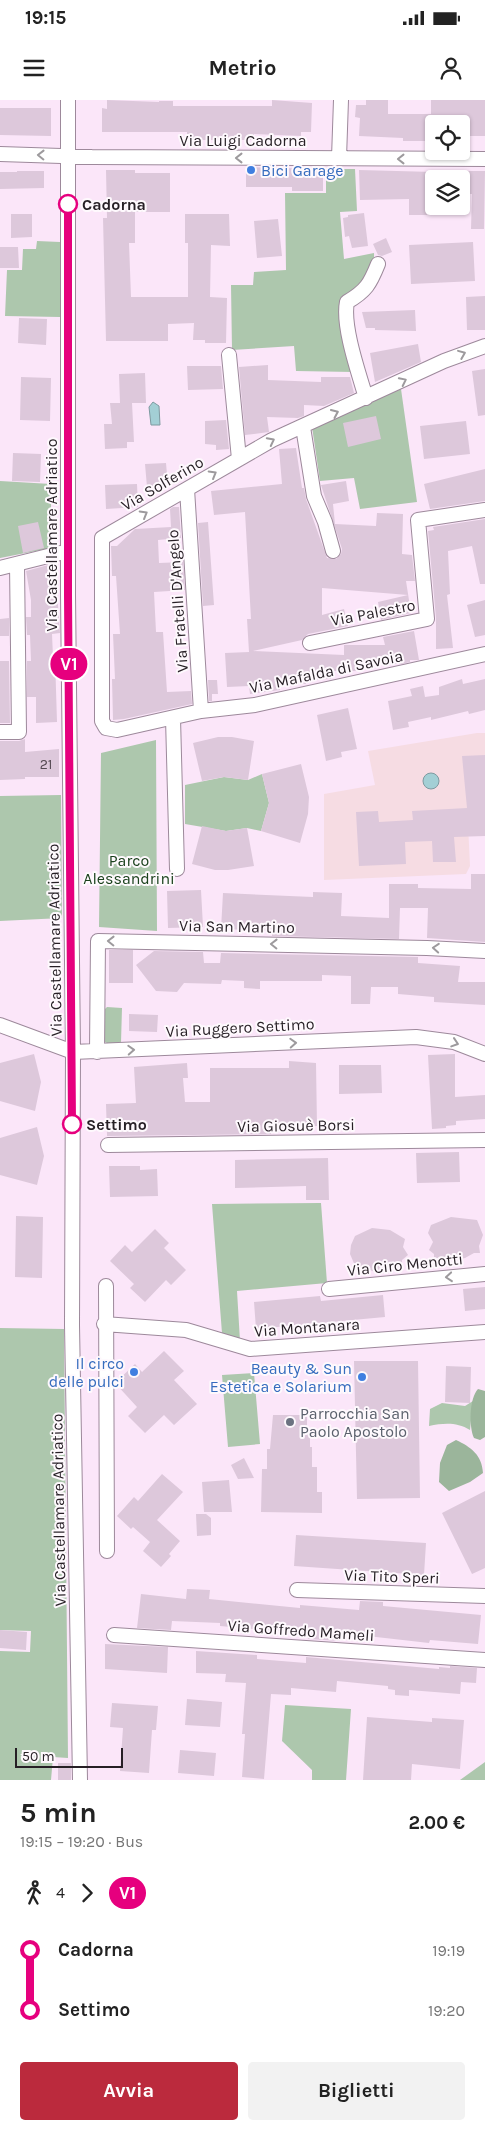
<!DOCTYPE html>
<html lang="it">
<meta charset="utf-8">
<style>
:root{--surface:#fff;--page:#f2f2f2;--text:#222;--muted:#767676;--accent:#bb2a3d}
body{margin:0;font-family:Karla,sans-serif;background:var(--page);color:var(--text);height:100vh;display:flex;flex-direction:column;font-size:19px;white-space:nowrap}
*{box-sizing:border-box;margin:0}
p{font-size:16px;color:var(--muted)}
.icon{flex:none;width:28px;height:28px;fill:none;stroke:currentColor;stroke-width:2;stroke-linecap:round;stroke-linejoin:round}
.map{position:relative;height:1680px;overflow:hidden}
.details{display:flex;flex-direction:column;background:var(--surface);flex:1}
.details>*{flex:none}
.badge{padding:0 10px;border-radius:16px;font-size:18px;line-height:32px}
.controls{position:absolute;left:425px;top:15px;display:grid;gap:10px}
.controls a{display:grid;place-items:center;width:45px;height:45px;border-radius:5px;background:var(--surface);box-shadow:0 1px 4px #0004;font-size:25px}
.scale{position:absolute;left:15px;bottom:12px;width:108px;box-sizing:border-box;padding-left:5px;border:2px solid #261f25;border-top:0;font-size:14px;line-height:18px;white-space:nowrap;color:#261f25;-webkit-text-stroke:4px #fef9fd;paint-order:stroke}
.map>.badge{position:absolute;translate:-50% -50%;box-shadow:0 0 0 2px #fff}
.legs{display:flex;align-items:center;gap:8px;height:55px;padding:0 20px;font-size:16px}
.legs p{margin-inline-start:auto}
.headline{display:flex;align-items:center;justify-content:space-between;height:85px;padding:0 20px}
h1{font-size:28px;font-weight:700;line-height:38px}
.button{display:flex;gap:10px;margin-top:auto;padding:10px 20px}
.button a{flex:1;height:58px;border-radius:5px;background:var(--accent);color:#fff;font-size:20px;font-weight:700;line-height:58px;text-align:center}
.button a+a{background:var(--page);color:var(--text)}
ul{padding:0 20px;list-style:none}
li{display:flex;align-items:center;gap:18px;height:60px;font-size:19px}
li i{display:grid;place-items:center;width:8px;height:100%;margin:0 6px;background:currentColor}
li i::after{content:'';width:12px;height:12px;margin:-6px;border:4px solid;border-radius:50%;background:var(--surface)}
li p{margin-inline-start:auto}
li:first-child i{background:linear-gradient(#0000 50%,currentColor 0)}
li:last-child i{background:linear-gradient(currentColor 50%,#0000 0)}
.status{display:flex;justify-content:space-between;align-items:center;height:35px;padding:0 25px;background:var(--surface);direction:ltr}
.status svg{height:14px;fill:currentColor}
header{display:flex;justify-content:space-between;align-items:center;height:65px;padding:0 20px;background:var(--surface);font-size:22px;font-weight:700}
.map>svg:first-child{display:block}
.medical{fill:#f6dce3}
.green{fill:#adc7ad}
.forest{fill:#9bb59b}
.water{fill:#a3cfd5;stroke:#7e9aa0}
.building{fill:#ddc8db}
.lines{fill:none;stroke-linecap:round;stroke-linejoin:round}
.street-casing{stroke:#9d899b;stroke-width:16}
.street{stroke:#fff;stroke-width:14}
.oneway{stroke:#9d9a9d}
.line-1-casing{stroke:#fff;stroke-width:11}
.line-1{stroke:#e6007e;stroke-width:8}
.shop-dot{fill:#3f7fe0;stroke:#fef9fd;stroke-width:2}
.stop-1-dot{fill:#fff;stroke:#e6007e;stroke-width:2.5}
.worship-dot{fill:#6b7280;stroke:#fef9fd;stroke-width:2}
.labels{text-anchor:middle;stroke-width:4;stroke-linejoin:round;paint-order:stroke}
.number-label{font-size:14px;fill:#544952}
.street-label{font-size:16px;fill:#261f25;stroke:#fef9fd}
.shop-label{font-size:16px;fill:#366cbe;stroke:#fef9fd;text-anchor:end}
.stop-label{font-size:16px;font-weight:bold;fill:#261f25;stroke:#fef9fd;text-anchor:start}
.park-label{font-size:16px;fill:#1a411c;stroke:#fef9fd}
.worship-label{font-size:16px;fill:#5b616d;stroke:#fef9fd;text-anchor:start}
</style>
<div class="status"><b>19:15</b><svg viewBox="0 0 49 12"><path d="M0 12V9h3v3zM5 12V6h3v6zM10 12V3h3v9zM15 12V0h3v12zM26 1h20v11H26zM47 4h2v5h-2z"/></svg></div>
<header><svg class="icon" aria-label="menu" viewBox="0 0 24 24"><path d="M4 6h16M4 12h16M4 18h16"/></svg>Metrio<svg class="icon" aria-label="person" viewBox="0 0 24 24"><circle cx="12" cy="8" r="4"/><path d="M4 21q1-7 8-7t8 7"/></svg></header>
<div class="map">
<svg width="485" height="1680" viewBox="0 0 485 1680">
<rect width="100%" height="100%" fill="#fbe6f9"/>
<path class="medical" d="M477,633H485V723L468,724L470,766L466,774L324,780V694L375,685L368,651Z"/>
<path class="green" d="M326,69H355L357,111L340,112L344,159L374,153C375,172 362,184 349,196L353,272L296,271L294,246L232,250L231,185H253L254,172L286,170L285,93H326Z
M37,141L60,142V217L5,216L7,170H22L23,149H36Z
M401,289L417,402L360,409L354,378L320,381L312,327Z
M0,381L51,384V448L0,458Z
M156,640L157,831L99,827L101,653Z
M262,674L269,703L261,731L247,728L226,731L185,724V685L224,677L248,680Z
M61,695L62,818L0,821V696Z
M107,907L122,908L121,943H107L103,941V911Z
M321,1103L327,1183L237,1191L240,1241L222,1233L212,1104Z
M0,1228L64,1229L68,1658L53,1657L51,1680H0V1551L30,1552L31,1531L0,1530Z
M254,1273L260,1344L228,1347L222,1275Z
M473,1301L470,1330C457,1322 444,1323 429,1326L430,1309L442,1303L465,1306Z
M285,1605L351,1609L346,1680H312V1670L282,1641Z
M485,1662V1680H460Z"/>
<path class="forest" d="M478,1289L485,1291V1337L480,1340L474,1338C469,1327 469,1299 478,1289Z
M456,1340C471,1347 482,1355 483,1373L470,1382L449,1391L439,1382L440,1363L447,1345Z"/>
<path class="water" d="M153,302L159,306L160,325H151L149,307Z
M423 681a8 8 0 1 1 16 0a8 8 0 1 1-16 0Z"/>
<path class="building" d="M107,0L159,2V1H173V6H272V0L312,3L311,32H301V36L254,34V40H187V32H102V8L107,9Z
M366,0H388V14H431V0H485V36H461V24H434V41H403V38L359,36L360,18L355,17L356,5H366Z
M0,8H51V36L0,35Z
M246,67L323,69V91H292V87H246Z
M106,70H135V73H170V112H135V143H129L131,197H188V143H185V114H229L230,146L211,145L210,197L227,198L226,243H205V240H193L194,223L168,224V241H106L103,118H107Z
M359,70L434,72V107H427V115H409V99L360,100Z
M17,71H44V88L0,89V72H17Z
M461,71H485L484,129H471L472,94H461Z
M364,113L368,146L352,148L349,136L345,137L343,118L348,117V115Z
M11,114H32V137L11,138Z
M278,119L282,156L257,158L254,121Z
M386,138L392,152L382,156L378,155L373,144Z
M473,142L475,181L411,184L409,145Z
M0,147H18L19,168H0Z
M485,196V230H467L466,197Z
M415,210L416,231L375,230V228H366L362,212Z
M19,218L47,219L46,245L18,243Z
M418,244L421,262L375,282L370,253Z
M268,265V280L321,282V277H350L354,293L324,306L304,305V316L298,318L267,317L269,332L245,335L239,267Z
M187,266H221L223,289L188,290Z
M485,269V315L478,316L472,271Z
M145,273L146,303H132L134,342H127V348L105,349L104,324H112L110,303H120L119,274Z
M21,277L51,278L50,321L20,320Z
M376,316L381,339L348,347L343,323Z
M226,320L229,349L216,350V345L205,344V321Z
M466,321L470,354L424,359L420,326Z
M296,348L302,388H304L306,399L327,458L336,459L341,454L342,449L321,385L346,381L349,401L333,404L335,424L376,426L377,413L403,414L402,454L412,455L415,481H406L411,513L381,520L378,502L408,495L322,488V515L344,509L348,526L308,534L302,540L253,551L344,555V545H385L383,537L414,531L419,560H410V562L402,564H372V568H361V571H331V579L306,580V584L279,583L280,590L250,594L249,586L227,587L225,553L249,552L247,519H251L245,412L214,415L211,391L282,384L279,349Z
M13,353L41,354L40,382L12,381Z
M166,363L168,386L147,387L145,364Z
M485,369V401L430,409L424,384Z
M137,384L138,407L106,409L105,385Z
M173,407H179L181,438L158,440L159,463L183,462L185,490L154,492L156,532H163L167,592L191,591L192,604L124,619L113,620L112,579H115L113,534H120L116,476H112L111,446H117L135,429L171,427L170,409Z
M485,419V484H480L472,446L448,451L450,494L447,495L453,548L436,549V518L428,431L434,430L433,427Z
M38,422L44,448L23,453L18,426Z
M208,422L214,505L203,506L198,423Z
M52,464L55,494H57L59,517L60,533L52,534L53,557H55L57,622L36,623V597H27V561H31L30,535H27L26,517H31V500L26,471Z
M485,500V535L475,537L467,505Z
M9,518V536H0V519Z
M0,561H9L10,623H0Z
M462,579L463,584L485,579V610L469,614L468,611L431,620V617L408,622L409,627L393,630L388,601L412,596L410,589L423,586L425,597L439,595V587Z
M208,580H217L218,594H212V601H209Z
M348,608L357,649L341,652L342,657L326,661L317,615Z
M218,637H232L254,641L248,680L224,677L202,681L193,643Z
M25,639V652L59,649V677H25V679L0,680V641H19Z
M485,655V736L454,737L456,762H433L432,741L405,742L406,764L359,766L356,712L378,711L379,722L413,720L412,711L467,708L462,656Z
M301,664L309,697L308,714L300,743L261,731L269,703L262,674Z
M202,726L226,731L247,728L254,766L228,770H215L192,764Z
M471,774H485V842L427,838L428,808H400L399,839L272,836V831L221,829L223,793L313,797V792L342,793L341,816L389,818V784H418V788L471,789Z
M201,790L203,827L168,828L167,791Z
M109,850H133V883H109Z
M154,851L203,852L204,863H220L221,853L418,857V863L460,866L458,882H485V905L434,902V897L398,894V887H371L370,904H351V876L322,875V881H260V889L244,888V881L222,880L221,884L184,883L177,892L156,891L136,865Z
M129,914L158,915L157,932L129,931Z
M34,954L41,982L35,1011L0,1001V963Z
M455,954V997L485,995V1019L456,1021V1025L446,1026V1028L432,1029L428,955Z
M289,961L316,963L317,1026L271,1028V1034L107,1036L106,1004L136,1003L134,967L187,963L188,978H183L185,1002H210V968H289Z
M339,965H381L382,993L339,994Z
M37,1027L44,1056L37,1085L0,1075V1038Z
M459,1052L460,1082L417,1083L416,1053Z
M328,1058L329,1100H306V1086L235,1088V1060Z
M109,1066H140V1070L157,1069L158,1096L110,1097Z
M16,1116L43,1117L42,1178L15,1177Z
M451,1117L477,1120L483,1135L479,1146L480,1153H474L465,1158L455,1160H444L434,1157V1154L429,1150L433,1142L428,1133L431,1125Z
M372,1128L390,1130L405,1139L403,1147L408,1155L402,1160V1163L395,1164L389,1168L375,1172L362,1167L356,1168L350,1154L351,1145L355,1136Z
M155,1129L169,1143L164,1148L186,1170L171,1185L166,1180L145,1202L130,1188L134,1184L110,1161L125,1145L132,1152Z
M485,1187V1209L465,1211L463,1189Z
M383,1195L385,1217L256,1229L254,1202L320,1196L321,1201Z
M164,1251L184,1271L174,1280L197,1304L174,1325L164,1315L145,1333L128,1316L137,1307L115,1283L135,1264L142,1272Z
M354,1261H418L420,1398L357,1399Z
M446,1266L471,1267L470,1303L445,1302Z
M273,1315H307V1330H310V1347H312V1367H317V1392H322V1413L261,1412L262,1369H267V1349H270Z
M244,1358L254,1378L238,1379L231,1365Z
M162,1374L183,1392L157,1420L180,1441L169,1454L171,1456L161,1467L143,1451L150,1442L133,1427L131,1429L117,1416L134,1397L138,1401Z
M229,1380L232,1412H204L202,1382Z
M485,1391V1468L472,1474L442,1413Z
M196,1414H206L211,1418V1435L197,1436Z
M296,1435L426,1443L424,1475L294,1466Z
M187,1489L210,1490L209,1499L300,1508V1505L359,1510L360,1501L383,1502V1506L481,1515L478,1544L430,1540L429,1543L341,1533L340,1541L308,1539V1537L297,1536L298,1533L220,1526V1523L172,1521L171,1530L137,1528L141,1494L186,1499Z
M0,1530L27,1532L26,1550L0,1548Z
M105,1544L168,1547L167,1573L105,1569Z
M196,1551L257,1555V1559L306,1563V1557L439,1569V1567L450,1568V1566L477,1568L476,1583L461,1582L460,1594L409,1590V1596L395,1595V1590L388,1589V1586L337,1581L336,1592L291,1588V1595L271,1594L264,1679L242,1677L245,1634H242L246,1583L225,1582L226,1574L196,1573Z
M187,1599L222,1602L220,1627L185,1625Z
M112,1603L158,1606L156,1630H152L149,1673L120,1671L123,1628L110,1627Z
M367,1617L432,1622V1618L464,1620L460,1669L412,1664L411,1680H363Z
M180,1650L216,1653L214,1676L178,1673Z
M58,1663H71V1680H58Z"/>
<g class="lines">
<defs>
<path id="street" d="M68,0V495L73,952L72,1225L80,1680
M0,54L92,57L485,59
M339,58L341,0
M485,246L444,261L272,340L102,438V621L106,628L117,630L201,611L255,605L485,554
M229,255L239,359
M366,298C359,274 342,226 347,202C366,191 370,184 378,164
M303,327L314,396L325,422L333,451
M187,389L201,611
M0,468L60,453
M310,543L427,519L418,420L485,410
M173,618L177,769
M0,632H19L17,464
M0,925L73,952L416,937L454,942L485,954
M97,952L98,841L427,848L485,851
M108,1045L485,1040
M106,1186L107,1451
M329,1189L485,1174
M104,1224L186,1230L250,1249L485,1232
M297,1490L485,1496
M114,1535L485,1560"/>
</defs>
<use href="#street" class="street-casing"/>
<use href="#street" class="street"/>
</g>
<defs><path id="oneway-chevron" d="M-2-3.5L2.5 0L-2 3.5" fill="none" stroke-width="1.6" stroke-linecap="round" stroke-linejoin="round" transform="scale(1.25)"/></defs>
<g class="oneway">
<use href="#oneway-chevron" transform="translate(41 55) rotate(-179)"/>
<use href="#oneway-chevron" transform="translate(239 58) rotate(-180)"/>
<use href="#oneway-chevron" transform="translate(401 59) rotate(-180)"/>
<use href="#oneway-chevron" transform="translate(462 254) rotate(-22)"/>
<use href="#oneway-chevron" transform="translate(403 281) rotate(-26)"/>
<use href="#oneway-chevron" transform="translate(335 313) rotate(-24)"/>
<use href="#oneway-chevron" transform="translate(271 341) rotate(-27)"/>
<use href="#oneway-chevron" transform="translate(213 374) rotate(-30)"/>
<use href="#oneway-chevron" transform="translate(144 414) rotate(-30)"/>
<use href="#oneway-chevron" transform="translate(111 841) rotate(-179)"/>
<use href="#oneway-chevron" transform="translate(274 844) rotate(-179)"/>
<use href="#oneway-chevron" transform="translate(436 848) rotate(-176)"/>
<use href="#oneway-chevron" transform="translate(293 943) rotate(-3)"/>
<use href="#oneway-chevron" transform="translate(455 943) rotate(18)"/>
<use href="#oneway-chevron" transform="translate(131 950) rotate(-3)"/>
<use href="#oneway-chevron" transform="translate(449 1177) rotate(175)"/>
</g>
<g class="lines">
<defs>
<path id="line-1" d="M68,104V495L72,1024"/>
</defs>
<use href="#line-1" class="line-1-casing"/>
<use href="#line-1" class="line-1"/>
</g>
<g class="shop-dot">
<circle cx="251" cy="70" r="5"/>
<circle cx="134" cy="1272" r="5"/>
<circle cx="362" cy="1277" r="5"/>
</g>
<g class="stop-1-dot">
<circle cx="68" cy="104" r="9"/>
<circle cx="72" cy="1024" r="9"/>
</g>
<circle class="worship-dot" cx="290" cy="1322" r="5"/>
<g class="labels">
<g class="number-label">
<text x="46" y="669">21</text>
</g>
<g class="street-label">
<text x="243" y="46">Via Luigi Cadorna</text>
<text transform="translate(162 383) rotate(-30)" y="6">Via Solferino</text>
<text transform="translate(51 435) rotate(-90)" y="6">Via Castellamare Adriatico</text>
<text transform="translate(177 501) rotate(-94)" y="6">Via Fratelli D'Angelo</text>
<text transform="translate(373 512) rotate(-11)" y="6">Via Palestro</text>
<text transform="translate(326 571) rotate(-12)" y="6">Via Mafalda di Savoia</text>
<text transform="translate(237 826) rotate(1)" y="6">Via San Martino</text>
<text transform="translate(54 840) rotate(-91)" y="6">Via Castellamare Adriatico</text>
<text transform="translate(240 927) rotate(-3)" y="6">Via Ruggero Settimo</text>
<text transform="translate(296 1025) rotate(-1)" y="6">Via Giosuè Borsi</text>
<text transform="translate(405 1164) rotate(-6)" y="6">Via Ciro Menotti</text>
<text transform="translate(307 1227) rotate(-4)" y="6">Via Montanara</text>
<text transform="translate(58 1410) rotate(-91)" y="6">Via Castellamare Adriatico</text>
<text transform="translate(392 1476) rotate(2)" y="6">Via Tito Speri</text>
<text transform="translate(301 1530) rotate(4)" y="6">Via Goffredo Mameli</text>
</g>
<g class="shop-label">
<text x="261" y="76" text-anchor="start">Bici Garage</text>
<text x="124" y="1269">Il circo<tspan x="124" dy="18">delle pulci</tspan></text>
<text x="352" y="1274">Beauty &amp; Sun<tspan x="352" dy="18">Estetica e Solarium</tspan></text>
</g>
<g class="stop-label">
<text x="82" y="110">Cadorna</text>
<text x="86" y="1030">Settimo</text>
</g>
<g class="park-label">
<text x="129" y="766">Parco<tspan x="129" dy="18">Alessandrini</tspan></text>
</g>
<g class="worship-label">
<text x="300" y="1319">Parrocchia San<tspan x="300" dy="18">Paolo Apostolo</tspan></text>
</g>
</g>
</svg>
<div class="controls">
<a><svg class="icon" aria-label="locate" viewBox="0 0 24 24"><circle cx="12" cy="12" r="6"/><path d="M12 2v4M12 18v4M2 12h4M18 12h4"/></svg></a>
<a><svg class="icon" aria-label="layers" viewBox="0 0 24 24"><path d="M12 4l9 5-9 5-9-5zM3 14l9 5 9-5"/></svg></a>
</div>
<div class="scale">50 m</div>
<b class="badge" style="left:69px;top:564px;background:#e6007e;color:#fff">V1</b>
</div>
<section class="details">
<div class="headline"><div><h1>5 min</h1><p>19:15 – 19:20 · Bus</p></div><b>2.00 €</b></div>
<div class="legs"><svg class="icon" aria-label="walk" viewBox="0 0 24 24"><circle cx="13" cy="4" r="2"/><path d="M13 8l-2 6 4 7M11 14l-3 7M7 12l3-4h3l4 4"/></svg>4<svg class="icon" aria-label="forward" viewBox="0 0 24 24"><path d="M9 5l7 7-7 7"/></svg><b class="badge" style="background:#e6007e;color:#fff">V1</b></div>
<ul>
<li><i style="color:#e6007e"></i><b>Cadorna</b><p>19:19</p></li>
<li><i style="color:#e6007e"></i><b>Settimo</b><p>19:20</p></li>
</ul>
<div class="button"><a>Avvia</a><a>Biglietti</a></div>
</section>
